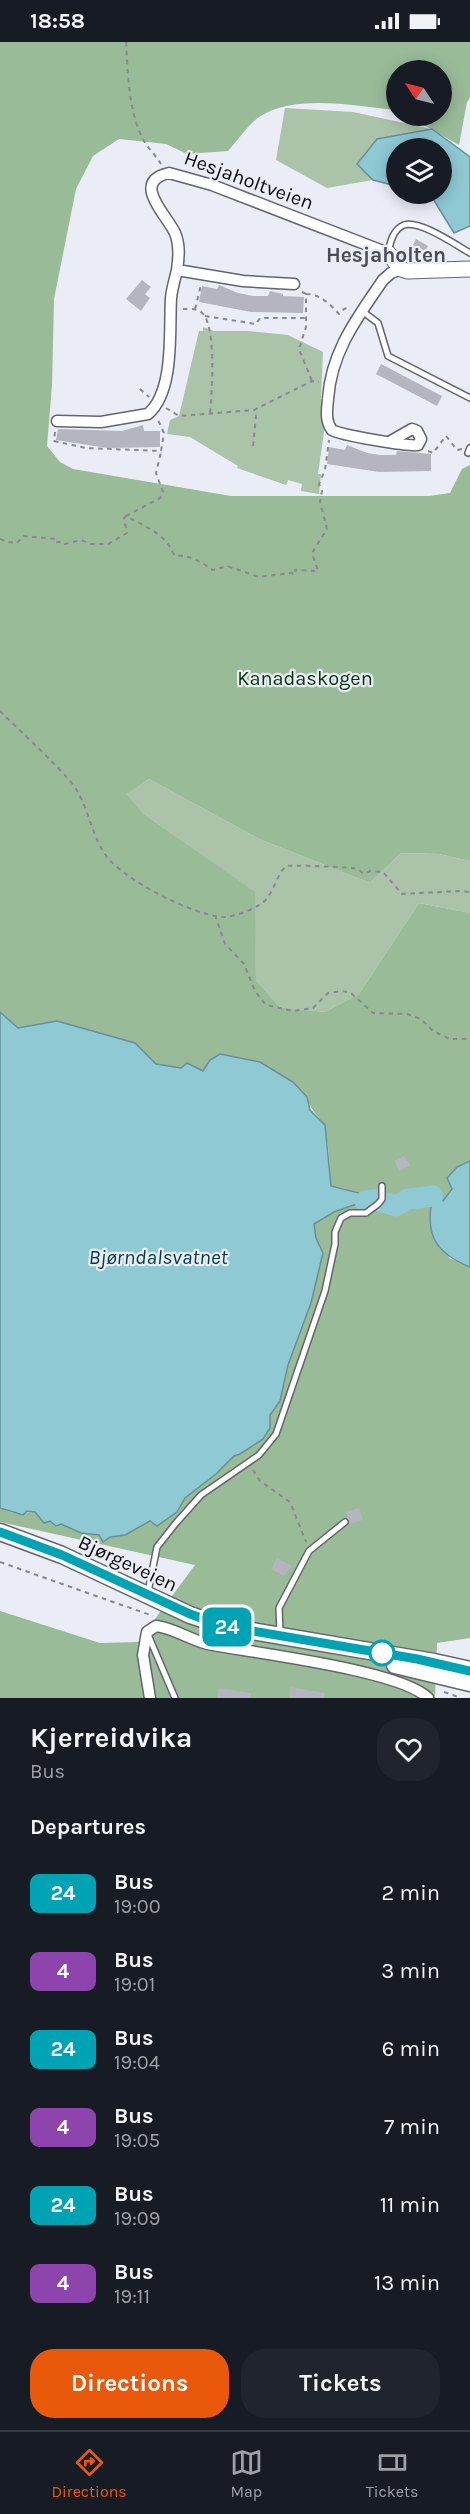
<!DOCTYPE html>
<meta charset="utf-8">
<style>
:root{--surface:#171b24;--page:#20242c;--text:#f1f3f6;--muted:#9ea1a6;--line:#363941;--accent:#ea580c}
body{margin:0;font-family:Karla,sans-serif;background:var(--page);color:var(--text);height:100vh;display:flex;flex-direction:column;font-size:22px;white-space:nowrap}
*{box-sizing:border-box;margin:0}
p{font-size:20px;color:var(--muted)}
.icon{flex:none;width:33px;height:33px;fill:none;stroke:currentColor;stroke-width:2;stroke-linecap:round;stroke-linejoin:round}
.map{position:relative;height:1656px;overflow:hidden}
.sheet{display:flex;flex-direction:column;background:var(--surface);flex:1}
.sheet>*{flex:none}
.badge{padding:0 12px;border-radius:9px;font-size:21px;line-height:39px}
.needle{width:39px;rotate:305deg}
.controls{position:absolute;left:386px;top:18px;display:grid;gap:12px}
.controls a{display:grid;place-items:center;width:66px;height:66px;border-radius:50%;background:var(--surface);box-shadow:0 3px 15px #0003;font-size:30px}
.map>.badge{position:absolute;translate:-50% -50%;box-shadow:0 0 0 3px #fff}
h2{padding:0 30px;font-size:22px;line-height:54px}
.round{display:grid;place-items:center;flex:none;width:63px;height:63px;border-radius:24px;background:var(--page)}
.overview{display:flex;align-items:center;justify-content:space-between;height:102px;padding:0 30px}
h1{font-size:28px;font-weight:700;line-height:45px}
.action{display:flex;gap:12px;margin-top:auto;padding:12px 30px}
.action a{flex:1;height:69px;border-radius:24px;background:var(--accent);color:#fff;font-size:24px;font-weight:700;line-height:69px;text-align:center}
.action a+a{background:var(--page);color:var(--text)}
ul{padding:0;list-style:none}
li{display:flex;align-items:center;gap:18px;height:78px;padding:0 30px}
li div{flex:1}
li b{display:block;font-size:22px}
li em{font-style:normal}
li .badge{min-width:66px;font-weight:700;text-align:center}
.status{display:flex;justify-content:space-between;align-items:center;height:42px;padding:0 30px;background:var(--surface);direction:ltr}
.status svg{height:16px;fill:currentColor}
.dock{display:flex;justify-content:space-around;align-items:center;height:84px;border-top:2px solid var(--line);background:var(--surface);font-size:16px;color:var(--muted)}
.dock a{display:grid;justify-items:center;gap:3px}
.dock .current{color:var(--accent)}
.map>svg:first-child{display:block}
.green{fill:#abc3a9}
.forest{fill:#99bb98}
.water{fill:#8ec9d4;stroke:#679099;stroke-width:1.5}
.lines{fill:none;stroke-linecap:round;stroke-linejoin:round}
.river{stroke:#8ec9d4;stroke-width:21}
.building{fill:#b4b5be}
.lane-casing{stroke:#63656d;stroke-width:8}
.street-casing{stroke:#63656d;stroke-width:13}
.secondary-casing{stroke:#63656d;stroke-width:17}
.primary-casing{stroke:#63656d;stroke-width:19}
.path{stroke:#888990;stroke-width:2;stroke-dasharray:4.5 4.5;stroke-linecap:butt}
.lane{stroke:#fff;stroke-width:5}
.street{stroke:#fff;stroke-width:10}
.secondary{stroke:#fff;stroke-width:15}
.primary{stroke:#fff;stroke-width:16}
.line-casing{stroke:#fff;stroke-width:14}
.line{stroke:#00a3b4;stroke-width:9}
.stop-dot{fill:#fff;stroke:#00a3b4;stroke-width:3}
.labels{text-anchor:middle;stroke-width:4.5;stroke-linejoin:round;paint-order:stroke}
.street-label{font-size:20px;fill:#0c0c0f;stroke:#eaecf6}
.park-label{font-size:20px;fill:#033706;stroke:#eaecf6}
.neighbourhood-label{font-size:21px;font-weight:bold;fill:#4b4d55;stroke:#eaecf6}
.water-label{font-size:21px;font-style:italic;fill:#023b44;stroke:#eaecf6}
</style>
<div class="status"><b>18:58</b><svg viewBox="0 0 49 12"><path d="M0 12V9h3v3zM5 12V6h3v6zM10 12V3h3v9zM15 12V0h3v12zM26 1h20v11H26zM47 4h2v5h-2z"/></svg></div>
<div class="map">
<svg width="470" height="1656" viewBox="0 0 470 1656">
<rect width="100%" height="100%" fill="#eaecf6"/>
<path class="green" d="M285,66L353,70L432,87L377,97L357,122L373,138L327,146L276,118Z
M203,285L214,289H248L288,293L323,310L321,355L324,390L318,432H321L319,452L301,449L302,442L288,438L286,443L237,426L238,424L190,395L167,392L170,378L179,374L199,289H203Z
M149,737L259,797L370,841L401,811L439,812L470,819V871L419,861L359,952L325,970L280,965L256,938L254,850L144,772L125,752Z"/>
<path class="forest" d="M0,0H470V56L467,60L459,103L408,74H441V28H396V68C357,64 294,51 259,75C248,83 238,98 228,109L187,112L166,102L119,97L93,114L76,147L54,257L52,343L47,404L60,420L73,427L231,454H429L450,451L462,427L470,423V819L439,812L401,811L370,841L259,797L149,737L126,752L144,772L255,850L256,938L280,965L325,970L359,952L419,861L470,871V1119L457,1125L452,1147L443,1159L433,1155L449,1216L470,1225V1596L437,1601L435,1656H0V1569L100,1601L138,1600L195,1523L0,1480V1466L13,1471L35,1470L50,1479L72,1485L81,1491L110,1495L125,1492L150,1479L177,1470L185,1456L216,1432L234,1414L240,1412L263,1397L270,1386V1373L280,1359L288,1323L311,1261L323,1211L316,1196L314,1182L334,1170L361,1160L346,1147L331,1144C329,1125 330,1101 323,1083C319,1072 311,1071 307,1055L203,1029L150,1023L27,984L18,986L0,970Z"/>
<path class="water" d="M432,87L470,115V184L454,191L430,152H441V106H396V144L373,138L357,122L377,97Z
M0,970L18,986L57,979L135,1001L156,1022L181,1026L187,1021L203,1029L210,1018L220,1012L260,1020L293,1040L307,1055L310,1068L325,1083L331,1144L363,1152L365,1159L334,1170L314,1182L316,1196L323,1211L311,1261L288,1323L280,1359L270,1373V1386L263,1397L240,1412L234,1414L216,1432L185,1456L177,1470L157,1484L150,1479L125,1493L110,1495L103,1500L99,1493L81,1491L61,1482L56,1484L50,1479L44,1481L35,1470L27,1469L23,1473L0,1466Z
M470,1119V1225C435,1211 424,1192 433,1154L443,1159L452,1147L447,1136L457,1125Z"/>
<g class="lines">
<path class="river" d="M365,1159L375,1158L396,1164L408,1157L433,1154"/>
</g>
<path class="building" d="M416,197L428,204L424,212L412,205Z
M142,238L151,245L145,252L150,256L141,269L126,257Z
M219,243L238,251L253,254H268L270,249L283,252V254L304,255L303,271L251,270L199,260L202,244L217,247Z
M381,322L442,354L437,364L376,332Z
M143,383L144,389H160V405L107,406L56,398L58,387L122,389Z
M347,403L367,411L380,413H396L397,409L431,412V429L379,430L327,422L329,405L345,408Z
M404,1114L410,1123L400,1129L394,1119Z
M359,1466L363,1478L350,1482L346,1470Z
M277,1516L292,1524L284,1534L271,1527Z
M290,1645L325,1651L324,1656H289Z
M219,1646L251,1651V1656H217Z"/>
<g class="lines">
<defs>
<path id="lane" d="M388,211C390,201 393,187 404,183C420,178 456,203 470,211
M362,269L378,281L388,314L470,356
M468,411L470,406
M148,1550L157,1505L176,1481L201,1453L259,1413L276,1392L325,1249L335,1202V1190L341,1176L350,1171H366L378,1162L382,1157V1144
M280,1590L279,1566L309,1509L345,1480
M149,1595L175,1656"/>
<path id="street" d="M177,228C179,215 180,203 175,191C167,173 130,140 169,131L212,143L388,211
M57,379L101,380L148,372C175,349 169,288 171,256C172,246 175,237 177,228L243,239L294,242
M391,399L412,387L417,389L421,397L418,403C411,405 340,393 332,388C325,379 327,368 328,357C331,310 357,276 383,238L391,231L401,227
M150,1656L143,1613L147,1590L156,1584C174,1586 190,1598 208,1602C253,1611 401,1628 428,1656"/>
<path id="secondary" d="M388,211L401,227L407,229L470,227"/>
<path id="primary" d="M0,1490L62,1513L190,1573L223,1584L434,1620L470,1628
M395,1623L470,1641"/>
</defs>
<use href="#lane" class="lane-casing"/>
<use href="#street" class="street-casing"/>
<use href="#secondary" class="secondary-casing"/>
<use href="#primary" class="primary-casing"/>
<path class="path" d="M126,0C128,31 128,70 144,99C149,107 156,114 161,122
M302,250L306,252V285L299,307L312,339
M306,252C320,252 330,262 339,272L344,267L351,265
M183,267C190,267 199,266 204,273C216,289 212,352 210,372
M195,267L201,243
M205,274L256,282L260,276H305
M140,347L149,355
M166,366L179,374L254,368L312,339L319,340
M55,390L54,399L86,406L161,409L164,391L158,378
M253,404L256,374L254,368
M428,409L433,411L446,394L457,408L462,407
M126,474L160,456L163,450L156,431L161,410
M0,497L8,500L17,501L23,494L56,497V500H63L65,502L81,498L91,502H108L127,491L124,476L126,474C140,482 157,488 167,501C171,505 172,510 175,514C188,512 202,520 213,528L227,524L259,535L290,531L296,532L295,528L318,529L312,511L327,487L320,460L322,449L319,442L325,428L329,398
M0,669C23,692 49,715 71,740C88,761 90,789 104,811C121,837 192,873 223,875C235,875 251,868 261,862C274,853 275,835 286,824C292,823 354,825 357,827C360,828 362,831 364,832L370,829L383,830L402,852L459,849L470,850
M215,873L225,902L244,922L255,949L266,963L293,969L313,966L328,951L342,949L351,951L373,971L407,972L421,977L433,989L450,997H470
M253,1428L260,1439L290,1460L306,1500
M0,1520L153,1574
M444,1650L461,1656"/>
<use href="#lane" class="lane"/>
<use href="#street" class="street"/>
<use href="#secondary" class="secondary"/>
<use href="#primary" class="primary"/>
</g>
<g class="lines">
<defs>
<path id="line" d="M0,1490L62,1513L190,1572L223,1584L417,1617L470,1629"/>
</defs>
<use href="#line" class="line-casing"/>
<use href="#line" class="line"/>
</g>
<circle class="stop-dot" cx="382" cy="1611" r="12"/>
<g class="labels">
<g class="street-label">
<text transform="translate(249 138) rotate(20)" y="7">Hesjaholtveien</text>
<text transform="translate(128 1521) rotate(25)" y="7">Bjørgeveien</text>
</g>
<g class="park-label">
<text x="305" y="643">Kanadaskogen</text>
</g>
<g class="neighbourhood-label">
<text x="386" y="220">Hesjaholten</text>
</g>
<g class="water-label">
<text x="158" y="1222">Bjørndalsvatnet</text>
</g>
</g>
</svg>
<div class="controls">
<a><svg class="needle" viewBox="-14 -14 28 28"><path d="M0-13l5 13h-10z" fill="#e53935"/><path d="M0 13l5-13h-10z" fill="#9ea1a6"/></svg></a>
<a><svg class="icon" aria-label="layers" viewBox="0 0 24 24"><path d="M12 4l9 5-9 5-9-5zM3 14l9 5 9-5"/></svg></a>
</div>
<b class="badge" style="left:227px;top:1585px;background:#00a3b4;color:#fff">24</b>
</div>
<section class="sheet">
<div class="overview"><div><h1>Kjerreidvika</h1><p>Bus</p></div><a class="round"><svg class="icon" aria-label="heart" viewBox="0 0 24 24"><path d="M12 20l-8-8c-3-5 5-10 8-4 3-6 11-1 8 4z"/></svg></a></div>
<h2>Departures</h2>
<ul>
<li><span class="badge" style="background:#00a3b4;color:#fff">24</span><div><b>Bus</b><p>19:00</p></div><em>2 min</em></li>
<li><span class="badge" style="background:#8e44ad;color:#fff">4</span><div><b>Bus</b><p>19:01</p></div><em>3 min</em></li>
<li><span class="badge" style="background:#00a3b4;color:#fff">24</span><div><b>Bus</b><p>19:04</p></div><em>6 min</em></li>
<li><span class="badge" style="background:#8e44ad;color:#fff">4</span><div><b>Bus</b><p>19:05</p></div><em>7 min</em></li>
<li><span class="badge" style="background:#00a3b4;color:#fff">24</span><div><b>Bus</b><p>19:09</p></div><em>11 min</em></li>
<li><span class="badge" style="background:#8e44ad;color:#fff">4</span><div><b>Bus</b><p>19:11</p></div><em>13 min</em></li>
</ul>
<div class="action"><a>Directions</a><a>Tickets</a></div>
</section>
<nav class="dock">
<a class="current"><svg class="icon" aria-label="directions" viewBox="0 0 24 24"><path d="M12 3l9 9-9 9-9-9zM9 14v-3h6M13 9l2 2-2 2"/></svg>Directions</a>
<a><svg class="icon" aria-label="map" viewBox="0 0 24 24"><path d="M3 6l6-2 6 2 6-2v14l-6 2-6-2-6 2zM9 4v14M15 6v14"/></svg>Map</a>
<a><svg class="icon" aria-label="tickets" viewBox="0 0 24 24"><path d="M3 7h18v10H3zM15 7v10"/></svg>Tickets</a>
</nav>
